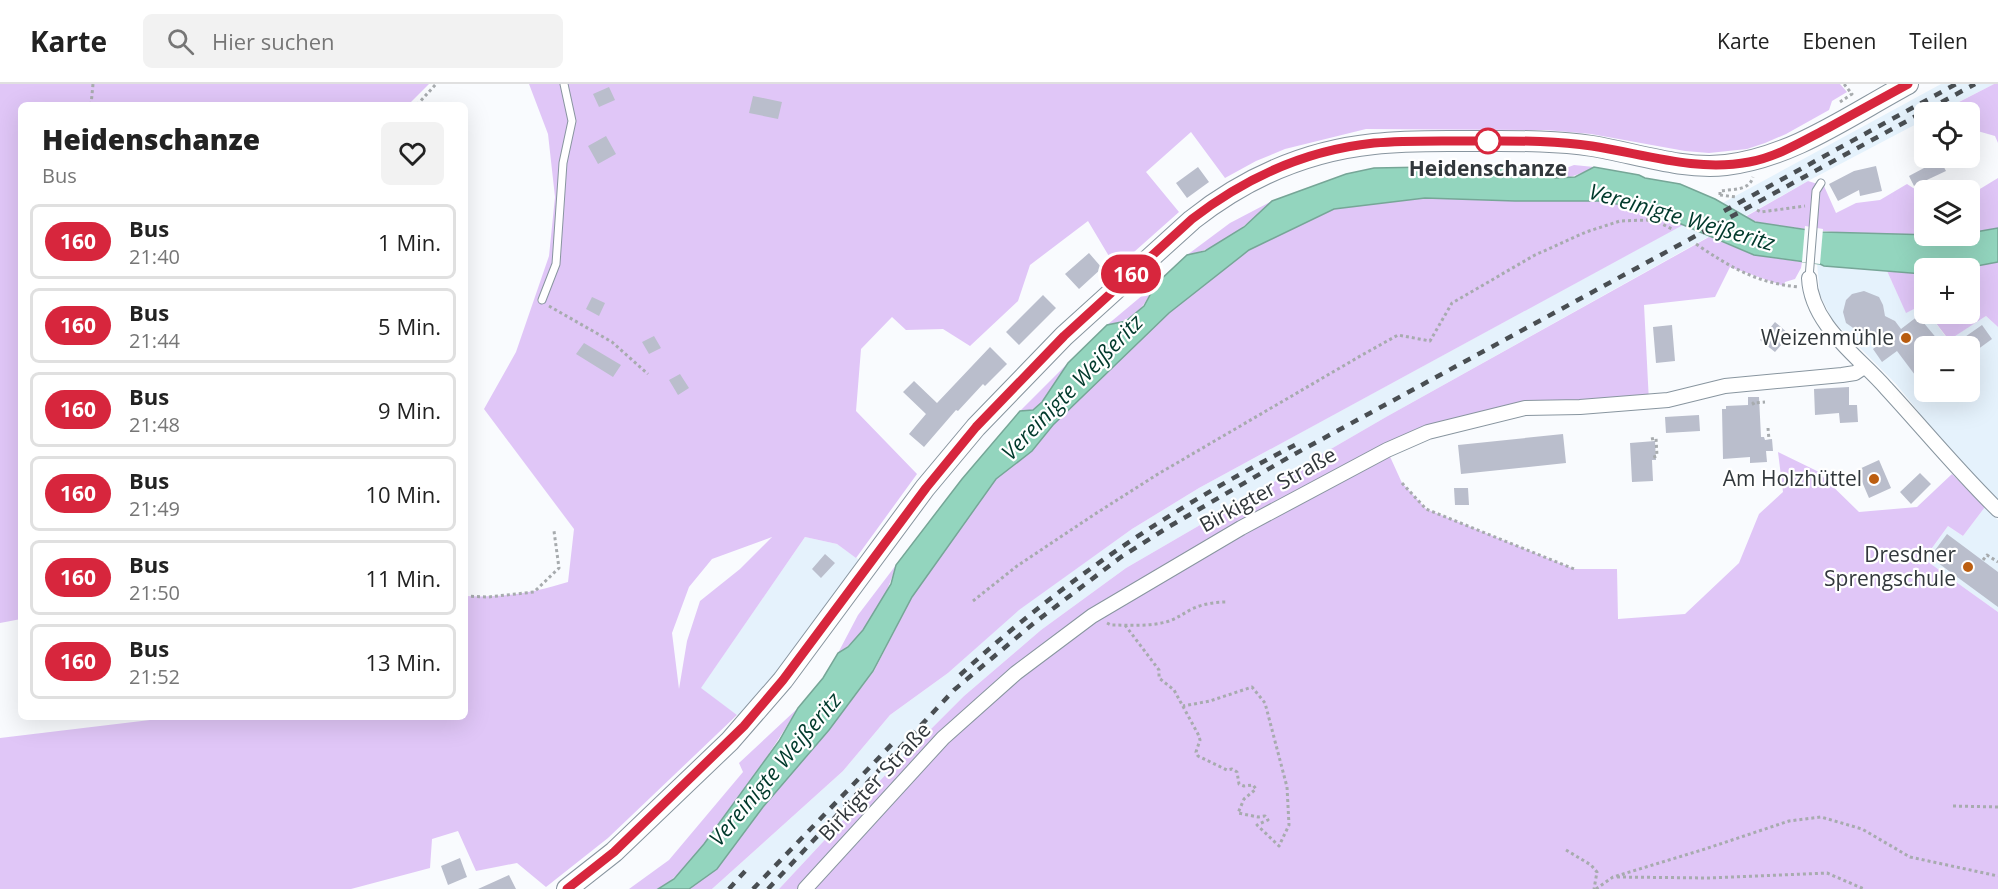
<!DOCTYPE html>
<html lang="de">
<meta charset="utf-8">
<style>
:root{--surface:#fff;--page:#f2f2f2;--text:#222;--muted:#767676;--line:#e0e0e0}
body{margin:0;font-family:"Open Sans",sans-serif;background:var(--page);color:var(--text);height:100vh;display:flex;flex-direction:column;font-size:22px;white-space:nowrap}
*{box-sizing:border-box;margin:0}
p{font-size:20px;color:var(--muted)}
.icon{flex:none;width:33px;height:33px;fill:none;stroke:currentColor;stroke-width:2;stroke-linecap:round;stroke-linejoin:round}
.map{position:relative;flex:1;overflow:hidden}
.drawer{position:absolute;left:18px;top:18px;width:450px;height:618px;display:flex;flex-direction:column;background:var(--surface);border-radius:9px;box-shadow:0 6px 24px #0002}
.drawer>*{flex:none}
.badge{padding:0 12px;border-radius:20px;font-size:21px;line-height:39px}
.controls{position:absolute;left:1914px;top:18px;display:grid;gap:12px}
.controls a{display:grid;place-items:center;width:66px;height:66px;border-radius:9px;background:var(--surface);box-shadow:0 6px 24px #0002;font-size:30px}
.map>.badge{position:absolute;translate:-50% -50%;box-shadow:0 0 0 3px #fff}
.round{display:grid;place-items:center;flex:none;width:63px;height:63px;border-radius:9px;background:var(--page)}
.summary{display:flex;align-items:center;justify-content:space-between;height:102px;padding:0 24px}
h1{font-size:28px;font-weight:800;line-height:45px}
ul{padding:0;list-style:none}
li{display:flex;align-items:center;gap:18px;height:75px;margin:0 12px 9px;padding:0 12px;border:3px solid var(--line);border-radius:9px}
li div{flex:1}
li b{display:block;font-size:22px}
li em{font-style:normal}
li .badge{min-width:66px;font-weight:700;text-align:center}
header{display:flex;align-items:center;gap:36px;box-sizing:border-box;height:84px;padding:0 30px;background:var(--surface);border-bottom:2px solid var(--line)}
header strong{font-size:28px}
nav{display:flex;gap:33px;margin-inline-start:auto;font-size:21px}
.search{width:420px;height:54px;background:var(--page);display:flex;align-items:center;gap:15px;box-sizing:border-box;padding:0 21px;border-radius:9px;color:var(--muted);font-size:22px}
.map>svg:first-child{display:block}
.built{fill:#e5f2fc;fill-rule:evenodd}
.green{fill:#e0c6f7;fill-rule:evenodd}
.water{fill:#93d5be;stroke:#76a697;stroke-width:1.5}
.pier{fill:#f9fbfe}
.building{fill:#babecc}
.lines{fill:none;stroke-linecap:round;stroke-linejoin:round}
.lane-casing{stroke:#88959f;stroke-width:9}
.street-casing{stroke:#88959f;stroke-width:16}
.secondary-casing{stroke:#88959f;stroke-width:22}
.path{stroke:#a7abae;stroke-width:3;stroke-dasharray:3 3;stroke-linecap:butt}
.lane{stroke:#fff;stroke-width:7}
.street{stroke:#fff;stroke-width:14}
.secondary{stroke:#fff;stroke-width:20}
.rail{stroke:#494e52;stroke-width:4.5;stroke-dasharray:8 8;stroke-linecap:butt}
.line-casing{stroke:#fff;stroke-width:14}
.line{stroke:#d7263d;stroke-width:9}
.stop-dot{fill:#fff;stroke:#d7263d;stroke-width:3}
.poi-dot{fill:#bc5e10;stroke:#fff;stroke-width:2}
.labels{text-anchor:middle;stroke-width:4.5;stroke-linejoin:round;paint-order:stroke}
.stop-label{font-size:21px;font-weight:bold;fill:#32383c;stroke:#fff}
.poi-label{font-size:21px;fill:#32383c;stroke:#fff;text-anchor:end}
.street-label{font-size:21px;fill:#32383c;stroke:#fff}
.water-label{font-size:22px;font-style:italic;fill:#00392b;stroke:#fff}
</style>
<header>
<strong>Karte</strong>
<div class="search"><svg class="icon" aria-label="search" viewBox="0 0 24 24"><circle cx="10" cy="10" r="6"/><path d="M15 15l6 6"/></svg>Hier suchen</div>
<nav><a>Karte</a><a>Ebenen</a><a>Teilen</a></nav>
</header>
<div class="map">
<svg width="1998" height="805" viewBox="0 0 1998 805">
<rect width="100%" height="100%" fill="#f9fbfe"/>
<path class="built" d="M1941,0H1994L1939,28H1924V36L1808,97L1386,333L1126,484L1041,546L964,612L889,687L779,805H712L843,687L890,631L948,589L1018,526L1132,445L1199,404Z
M1817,179L1824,182L1887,187L1906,228L1923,221L1924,230H1929L1948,256L1986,232L1998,243V416L1920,335L1918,327L1896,300L1833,237L1820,211ZM1924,262H1970V308H1924Z
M1985,423L1998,436V528L1924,475L1948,442L1963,452Z
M805,453L837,460L861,477L741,634L700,605Z"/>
<path class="green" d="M0,0H429L408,21H21V535L0,539Z
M529,0H1840L1847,8L1832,17L1829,26L1786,50L1765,59L1747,65L1709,69L1685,67L1591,50L1546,46L1366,45L1285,65L1256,77L1225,94L1191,48L1146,88L1179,128L1116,184L1088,137L1030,181L1018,217L970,262L943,245L906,246L892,233L861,265L856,327L917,390L856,474L837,460L805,453L701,604L737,631L608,754L546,803L517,779L476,787L458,747L432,755L430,784L351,805H0V654L175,633H465V512C503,514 532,509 568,498L574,445L484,325L516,268L549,172L555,113L548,50ZM772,453L740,485L700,517L687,557L679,605L672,549L689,503L712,475Z
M1994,0H1998V59L1995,52L1974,46L1970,37V28H1965L1959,18Z
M1574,81L1594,83C1564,99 1556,95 1525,83L1566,84Z
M1998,94V144L1970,149V111Z
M1808,97L1824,102L1836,129L1856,119L1880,116L1907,100L1924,111V150C1879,150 1835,150 1790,143C1775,141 1759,141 1745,133Z
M1425,114L1515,117H1606L1667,134L1683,141L1199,404L1132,445L1019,526L948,589L890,631L843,687L712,805H689L717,785L763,723L829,646L874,587L912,513L996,395L1032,367L1053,341L1129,266L1169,229L1249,166L1334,125Z
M1272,117C1246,141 1222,164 1187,171L1230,139Z
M1709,153L1754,171L1802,178L1801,184L1795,195L1785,198L1784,202L1730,183L1715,213L1644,221L1649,318L1525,324L1387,366L1402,399L1426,425L1574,485H1617L1618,535L1685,530L1739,479L1759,430L1783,408L1778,368L1817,387L1859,428L1917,423L1952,390L1985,423L1963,452L1948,442L1924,475L1998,528V805H779L889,687L964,612L1041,546L1126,484L1386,333Z
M1998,178V243L1986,232L1949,256L1929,230H1970V184H1966Z
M1887,187L1924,190V223L1922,221L1906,229Z
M1156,200C1142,225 1137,235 1107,241Z
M1068,279L1042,318L1033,326L1020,327Z
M896,481C888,510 865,554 838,569L858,531Z
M798,624C779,656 688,797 657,805C649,805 638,805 629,805L669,776L743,688L739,679Z"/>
<path class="water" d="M1485,82L1525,83L1555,94L1575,93L1594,83L1639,91L1645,94L1680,100L1715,115L1755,138L1822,148L1970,152V149L1998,144V178L1966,184H1924L1923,190L1824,182L1820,180L1754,171L1667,134L1606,117H1515L1425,114L1334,125L1249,166L1169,229L1053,341L1032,367L996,395L912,513L873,587L829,646L763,723L717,785L689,805H658L674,795L704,760L779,657L798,624L823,594L838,569L848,563L863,546L891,500L896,481L962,395L1020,327L1033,326L1042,318L1068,279L1107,241L1126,237L1144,222L1156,200L1187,171L1205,167L1244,143L1272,117L1346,90L1374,84Z"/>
<path class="pier" d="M1805,142L1823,145L1820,180L1802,178Z"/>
<path class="building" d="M609,3L615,16L599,23L593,10Z
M753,12L782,18L778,35L749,29Z
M606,52L616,70L598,80L588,62Z
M1939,74L1946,87L1914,102L1909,92L1924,84L1922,82Z
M1876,82L1882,107L1860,112L1859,106L1838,117L1829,100L1854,87Z
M1198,83L1209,98L1187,114L1176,99Z
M1089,169L1102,184L1079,205L1065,190Z
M1864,207L1879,213L1883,221L1885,232L1895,237L1901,245L1918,232L1943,262H1924V303L1897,267L1882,278L1873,265L1889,252L1859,248L1846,239L1843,228L1846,216L1852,210Z
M1043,211L1056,224L1019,261L1006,248Z
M592,213L605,219L599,232L586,225Z
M1775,238L1790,251L1775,268L1760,256Z
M1672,241L1675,277L1656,279L1653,243Z
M1982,241L1992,255L1970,271V262H1952Z
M654,252L661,264L649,270L642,258Z
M584,259L621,281L613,293L576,270Z
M990,263L1007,280L985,302L983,300L958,327L956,326L924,363L909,350L926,330L903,308L914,297L937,319Z
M680,290L689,304L678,311L669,296Z
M1849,303V321H1857L1858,338L1840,339L1839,329L1815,331L1814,305Z
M1748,313H1759L1761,353H1764L1765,356L1772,355L1773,367H1766L1767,378L1750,379V373L1723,375L1722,325H1726V322L1748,321Z
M1699,331L1700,347L1666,349L1665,333Z
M1563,350L1566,379L1461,390L1458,361Z
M1655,357L1656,376H1652L1653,397L1632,398L1630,359Z
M1879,376L1891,404L1869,414L1857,386Z
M1920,389L1931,400L1911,420L1900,408Z
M1454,404H1468L1469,421H1455Z
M1947,450L1998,488V523L1930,473Z
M825,470L835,479L821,494L812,485Z
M460,774L467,793L448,801L441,782Z
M509,791L516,805H478Z"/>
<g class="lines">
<defs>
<path id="lane" d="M1809,194L1816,107L1821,99
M542,216L556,180L563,79L572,37L564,0"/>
<path id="street" d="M1809,194C1811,241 1858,272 1886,304C1923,344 1958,387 1998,426
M805,805L943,654L1016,589L1092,532L1241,444L1387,366L1428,348L1525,324L1580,323L1668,316L1725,302L1842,291L1855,289L1864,283"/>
<path id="secondary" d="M567,805L614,768L730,657L783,596L925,404L976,343L1064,252L1192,136C1245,94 1306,67 1374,60C1407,56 1440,57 1474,57C1513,57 1553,56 1592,62C1635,69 1682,86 1726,81C1793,73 1850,31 1908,0"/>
</defs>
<use href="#lane" class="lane-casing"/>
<use href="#street" class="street-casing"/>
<use href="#secondary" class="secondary-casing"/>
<path class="path" d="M1840,18L1852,10L1844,0
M91,21L93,0
M417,21L436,0
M1720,111V107C1733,105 1749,107 1753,93
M1720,111L1736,113
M1757,126L1761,128L1805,122
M1696,160C1730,183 1756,199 1799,203
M549,222L612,258L648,290
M1754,321L1753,319L1765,318
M1768,344L1769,356
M1651,355L1656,354L1657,372L1651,374
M1402,399L1426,425L1574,485
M1983,476L1987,471L1998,478
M465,512L488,513L534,508L559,484L554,447
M973,517L1017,482L1095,430L1158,390L1362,271L1398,251L1430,257L1452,219L1535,171L1586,148L1620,137L1647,136L1660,139L1674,146
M1107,539L1111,541C1130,541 1151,543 1169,537C1177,534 1183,530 1190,526C1201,520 1215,518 1227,518
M1125,541L1159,586V594L1174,606L1198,650L1200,656L1196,668L1198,672L1227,686L1232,685L1237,688L1239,700L1244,702L1253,701L1256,705L1244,715L1238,729L1258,733L1265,732L1268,736L1257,741L1279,762L1289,741L1287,703L1265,619L1252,603L1210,617L1183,622
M1953,722L1998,723
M1566,766L1591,781L1597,788L1594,805
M1617,793L1709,794L1827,789L1864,805
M1596,805L1613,793L1705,765L1789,737L1821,733L1862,745L1910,773L1998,792"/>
<use href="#lane" class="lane"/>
<use href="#street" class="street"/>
<use href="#secondary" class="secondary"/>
<path class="rail" d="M1724,127L1956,0
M960,591C1062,497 1172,424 1295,361
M729,805L747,785
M753,805L893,659
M768,805L954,606L1034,539L1121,473L1170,442L1291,372L1975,0"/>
</g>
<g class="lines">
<defs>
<path id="line" d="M567,805L614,768L744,642L783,596L926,404L976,343L1064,252L1192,135C1245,94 1307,66 1374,59C1407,56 1441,57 1474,57C1513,57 1553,56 1592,62C1644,70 1696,88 1749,78C1777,73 1803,57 1828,44C1855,29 1881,15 1908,0"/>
</defs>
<use href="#line" class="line-casing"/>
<use href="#line" class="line"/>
</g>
<circle class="stop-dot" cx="1488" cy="57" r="12"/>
<g class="poi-dot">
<circle cx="1906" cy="254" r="6"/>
<circle cx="1874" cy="395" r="6"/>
<circle cx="1968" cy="483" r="6"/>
</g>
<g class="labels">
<g class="stop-label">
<text x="1488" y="92">Heidenschanze</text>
</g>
<g class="poi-label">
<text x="1894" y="261">Weizenmühle</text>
<text x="1862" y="402">Am Holzhüttel</text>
<text x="1956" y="478">Dresdner<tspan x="1956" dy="24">Sprengschule</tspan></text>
</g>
<g class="street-label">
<text transform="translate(1268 406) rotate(-29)" y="7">Birkigter Straße</text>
<text transform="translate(875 698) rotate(-47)" y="7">Birkigter Straße</text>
</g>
<g class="water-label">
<text transform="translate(1682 133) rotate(16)" y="8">Vereinigte Weißeritz</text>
<text transform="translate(1072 303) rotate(-46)" y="8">Vereinigte Weißeritz</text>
<text transform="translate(775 685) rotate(-50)" y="8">Vereinigte Weißeritz</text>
</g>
</g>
</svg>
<div class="controls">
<a><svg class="icon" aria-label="locate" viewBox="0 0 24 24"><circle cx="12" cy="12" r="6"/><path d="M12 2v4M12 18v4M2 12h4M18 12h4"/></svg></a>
<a><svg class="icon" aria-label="layers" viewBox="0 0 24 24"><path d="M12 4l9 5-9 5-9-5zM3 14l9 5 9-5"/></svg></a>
<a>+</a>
<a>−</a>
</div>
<b class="badge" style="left:1131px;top:190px;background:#d7263d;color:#fff">160</b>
<section class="drawer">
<div class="summary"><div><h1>Heidenschanze</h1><p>Bus</p></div><a class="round"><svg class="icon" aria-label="heart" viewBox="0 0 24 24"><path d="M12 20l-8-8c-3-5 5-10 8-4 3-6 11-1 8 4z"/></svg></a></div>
<ul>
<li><span class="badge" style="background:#d7263d;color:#fff">160</span><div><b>Bus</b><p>21:40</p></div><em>1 Min.</em></li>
<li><span class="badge" style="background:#d7263d;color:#fff">160</span><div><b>Bus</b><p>21:44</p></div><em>5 Min.</em></li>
<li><span class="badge" style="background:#d7263d;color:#fff">160</span><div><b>Bus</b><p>21:48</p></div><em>9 Min.</em></li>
<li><span class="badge" style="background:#d7263d;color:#fff">160</span><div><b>Bus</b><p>21:49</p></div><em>10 Min.</em></li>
<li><span class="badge" style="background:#d7263d;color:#fff">160</span><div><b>Bus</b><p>21:50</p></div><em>11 Min.</em></li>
<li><span class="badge" style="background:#d7263d;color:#fff">160</span><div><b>Bus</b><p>21:52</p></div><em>13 Min.</em></li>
</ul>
</section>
</div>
